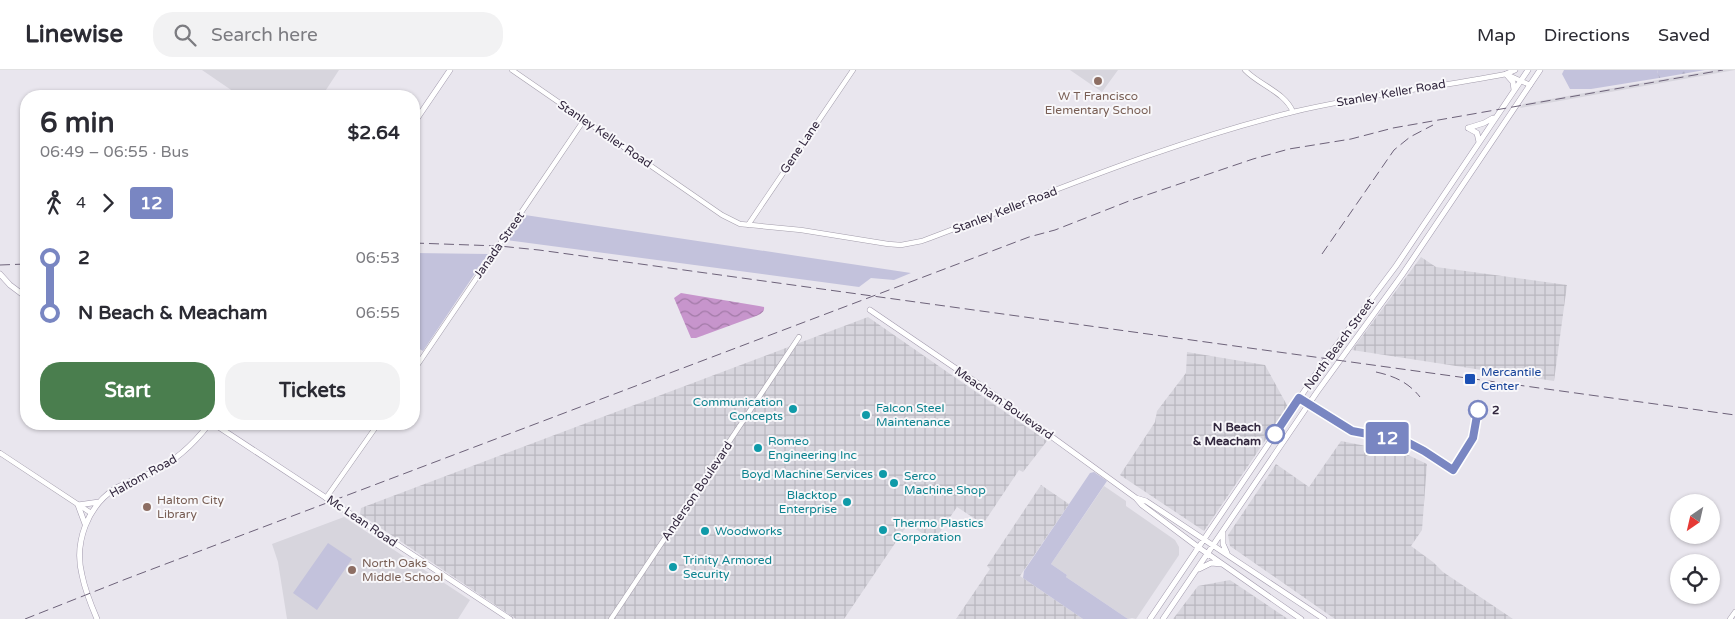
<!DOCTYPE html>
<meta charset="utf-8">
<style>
:root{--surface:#fff;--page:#f2f2f3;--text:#2b2b33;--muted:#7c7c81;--line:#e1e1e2;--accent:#4a7e4e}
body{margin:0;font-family:"Varela Round",sans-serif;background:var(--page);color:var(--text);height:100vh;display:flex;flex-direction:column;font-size:19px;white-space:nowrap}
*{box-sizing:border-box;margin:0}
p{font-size:16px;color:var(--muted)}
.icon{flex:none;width:28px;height:28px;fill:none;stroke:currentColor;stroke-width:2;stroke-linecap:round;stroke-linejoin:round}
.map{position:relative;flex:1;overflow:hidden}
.details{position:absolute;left:20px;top:20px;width:400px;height:340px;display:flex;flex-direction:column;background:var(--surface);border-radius:20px;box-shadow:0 1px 4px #0004}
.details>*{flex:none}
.badge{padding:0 10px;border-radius:4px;font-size:18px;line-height:32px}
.needle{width:32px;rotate:214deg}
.controls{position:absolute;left:1670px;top:424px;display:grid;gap:10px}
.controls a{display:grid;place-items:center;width:50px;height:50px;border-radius:50%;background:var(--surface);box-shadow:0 1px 4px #0004;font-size:25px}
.map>.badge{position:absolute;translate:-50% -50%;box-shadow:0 0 0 2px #fff}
.legs{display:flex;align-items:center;gap:8px;height:55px;padding:0 20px;font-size:16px}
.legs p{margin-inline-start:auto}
.summary{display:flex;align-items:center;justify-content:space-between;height:85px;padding:0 20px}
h1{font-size:28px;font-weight:800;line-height:38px}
.action{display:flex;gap:10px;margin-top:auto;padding:10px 20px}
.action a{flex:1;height:58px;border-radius:20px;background:var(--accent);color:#fff;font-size:20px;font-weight:800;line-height:58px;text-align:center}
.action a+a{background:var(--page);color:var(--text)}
ul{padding:0 20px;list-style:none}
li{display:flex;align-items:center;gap:18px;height:55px;font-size:19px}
li i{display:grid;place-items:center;width:8px;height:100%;margin:0 6px;background:currentColor}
li i::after{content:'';width:12px;height:12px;margin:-6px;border:4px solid;border-radius:50%;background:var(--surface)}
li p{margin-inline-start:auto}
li:first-child i{background:linear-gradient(#0000 50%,currentColor 0)}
li:last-child i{background:linear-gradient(currentColor 50%,#0000 0)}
header{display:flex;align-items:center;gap:30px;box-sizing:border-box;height:70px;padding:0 25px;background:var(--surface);border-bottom:1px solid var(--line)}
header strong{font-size:24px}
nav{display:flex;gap:28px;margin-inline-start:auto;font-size:18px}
.search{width:350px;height:45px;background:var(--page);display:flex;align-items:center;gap:12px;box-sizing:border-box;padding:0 18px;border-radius:20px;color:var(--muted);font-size:19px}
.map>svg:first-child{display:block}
.built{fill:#d7d5dd}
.industrial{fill:url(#industrial-grid)}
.grass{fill:#c3c2dc}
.forest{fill:url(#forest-firs)}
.water{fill:url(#water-waves)}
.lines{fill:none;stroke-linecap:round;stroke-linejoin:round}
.tertiary-casing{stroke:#a39dab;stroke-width:5.5}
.secondary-casing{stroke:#a29aad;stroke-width:6}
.tertiary{stroke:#fff;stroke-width:4.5}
.secondary{stroke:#fff;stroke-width:5}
.rail{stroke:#6d6279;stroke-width:1;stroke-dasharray:10 5;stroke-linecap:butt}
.line-1-casing{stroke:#fff;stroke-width:11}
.line-1{stroke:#7986c2;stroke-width:8}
.education-dot{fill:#8d6e63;stroke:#f8f7fa;stroke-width:2}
.transit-dot{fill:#1a4fb4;stroke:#f8f7fa;stroke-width:2}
.culture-dot{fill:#0f9aa8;stroke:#f8f7fa;stroke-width:2}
.stop-1-dot{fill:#fff;stroke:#7986c2;stroke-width:2.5}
.labels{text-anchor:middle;stroke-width:4;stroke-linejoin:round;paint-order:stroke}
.street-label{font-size:12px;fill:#32273e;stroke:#f8f7fa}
.education-label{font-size:12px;fill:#785e54;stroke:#f8f7fa;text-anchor:start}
.transit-label{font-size:12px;fill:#164399;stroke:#f8f7fa;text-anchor:start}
.culture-label{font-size:12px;fill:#0d838f;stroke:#f8f7fa;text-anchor:start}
.stop-label{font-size:12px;font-weight:bold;fill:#32273e;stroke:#f8f7fa;text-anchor:start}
</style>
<header>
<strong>Linewise</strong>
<div class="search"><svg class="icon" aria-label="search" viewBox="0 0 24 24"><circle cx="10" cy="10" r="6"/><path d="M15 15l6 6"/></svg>Search here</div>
<nav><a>Map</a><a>Directions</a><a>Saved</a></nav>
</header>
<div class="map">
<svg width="1735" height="549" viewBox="0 0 1735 549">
<defs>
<pattern id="industrial-grid" width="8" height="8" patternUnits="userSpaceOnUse" patternTransform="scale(1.25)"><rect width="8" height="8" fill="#d7d5dd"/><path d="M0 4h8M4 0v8" fill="none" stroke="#b9b7bf"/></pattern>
<pattern id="forest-firs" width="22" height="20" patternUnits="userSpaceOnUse" patternTransform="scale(1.25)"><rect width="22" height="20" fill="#c3c2dc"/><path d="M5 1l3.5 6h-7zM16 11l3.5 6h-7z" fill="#a8a7be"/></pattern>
<pattern id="water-waves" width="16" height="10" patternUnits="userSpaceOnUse" patternTransform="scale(1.25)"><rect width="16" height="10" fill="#c795cc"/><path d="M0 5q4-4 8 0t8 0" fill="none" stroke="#a27aa7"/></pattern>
</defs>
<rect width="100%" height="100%" fill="#e9e6ee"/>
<path class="built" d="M202,0H339L322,26H240Z
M1070,0H1118L1102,22Z
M1714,0H1735L1520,38L1523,34Z
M1104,416L1126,431V436L1175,470L1179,477V485L1136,549L1132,548L1128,549L1066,507L1067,505L1051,494Z
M344,447L470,530L458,549H287L278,492L272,474Z"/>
<path class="industrial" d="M1421,187L1436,197L1567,215L1554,311L1352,280Z
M868,247L1047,371L1023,402L1019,400L983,454L957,437L934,471L908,454L844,549H516L360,444L361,438Z
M1187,282L1265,295L1288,337L1204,461L1120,405L1155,352L1157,341L1186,303Z
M1341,371L1406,384L1427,394L1422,460L1411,476L1433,492L1443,502L1513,549H1335L1230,476L1228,465L1276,394L1309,417Z
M1041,415L1069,434L1020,506L1083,549H956L990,499L987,496Z
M1230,510L1288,549H1173L1198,516Z"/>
<path class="grass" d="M1564,0H1657L1659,8L1591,19H1570L1562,4Z
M525,145L911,203L894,210L871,208L859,217L507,170Z
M414,183L488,184L423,281L414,276Z
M1094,402L1107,411L1051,494L1067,505L1066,507L1128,549H1083L1023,508L1024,501L1090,403Z
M328,473L352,489L317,540L293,523Z"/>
<path class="forest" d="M1657,0H1705L1659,8Z"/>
<path class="water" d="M681,223L759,236L764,237C765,242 760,244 756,246L696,268H691L674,228Z"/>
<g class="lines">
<defs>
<path id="tertiary" d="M512,0L722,145L740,154L801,160L888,174L901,175L922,171C1045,125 1166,73 1293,42C1363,25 1435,18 1506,4L1530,15
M1245,0C1259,15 1285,22 1293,42
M748,155L853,0
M414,300L584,50
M0,383L91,443
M326,428L378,354
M611,549L799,267
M1730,549L1735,542"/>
<path id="secondary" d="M1514,20L1513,12L1506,4L1515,0
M414,53L450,0
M1468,58L1484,53L1493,48
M1468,58L1477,63L1479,72
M0,204L10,215L26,227
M870,240L986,319L1136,428L1142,435L1198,477L1301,549
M214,354L510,549
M1136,428L1146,431L1324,549
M85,454L78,435L99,432
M1223,463V474L1227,483
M1199,499L1211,493L1222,494
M97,549C91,535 85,520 82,505C74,473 87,436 116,418C127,412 140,408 151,403C176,391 193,375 209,354
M1150,549L1324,292L1396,196L1528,0
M1163,549L1317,322L1402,205L1540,0"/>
</defs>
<use href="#tertiary" class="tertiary-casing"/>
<use href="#secondary" class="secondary-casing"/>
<use href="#tertiary" class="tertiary"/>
<use href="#secondary" class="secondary"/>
<path class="rail" d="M414,173L499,176L539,180L1735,345
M1322,184L1394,80L1410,67L1433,55
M0,195L26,194
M1376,302C1394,306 1408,312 1420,327
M25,549L126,509L1029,167L1055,160L1129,131L1253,89L1289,79L1351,69L1393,58L1723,0"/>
</g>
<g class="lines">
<defs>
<path id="line-1" d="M1275,364L1299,328L1352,361L1405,371L1424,381L1453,400L1473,368L1478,340"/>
</defs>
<use href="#line-1" class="line-1-casing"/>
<use href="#line-1" class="line-1"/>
</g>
<g class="education-dot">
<circle cx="1098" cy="11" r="5"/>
<circle cx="147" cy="437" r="5"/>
<circle cx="352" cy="500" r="5"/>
</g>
<rect class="transit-dot" x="1464" y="303" width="12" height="12" rx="2.5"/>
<g class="culture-dot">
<circle cx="793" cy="339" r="5"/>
<circle cx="866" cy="345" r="5"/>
<circle cx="758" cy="378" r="5"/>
<circle cx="883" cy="404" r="5"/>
<circle cx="894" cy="413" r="5"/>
<circle cx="847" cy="432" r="5"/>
<circle cx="883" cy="460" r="5"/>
<circle cx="705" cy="461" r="5"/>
<circle cx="673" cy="497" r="5"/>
</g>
<g class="stop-1-dot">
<circle cx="1478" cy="340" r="9"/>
<circle cx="1275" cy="364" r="9"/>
</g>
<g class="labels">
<g class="street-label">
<text transform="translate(1391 23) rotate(-10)" y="4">Stanley Keller Road</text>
<text transform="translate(605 64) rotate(34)" y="4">Stanley Keller Road</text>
<text transform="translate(800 77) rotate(-56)" y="4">Gene Lane</text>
<text transform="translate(1005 140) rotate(-21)" y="4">Stanley Keller Road</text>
<text transform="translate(499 175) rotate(-55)" y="4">Janada Street</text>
<text transform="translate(1339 274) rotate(-54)" y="4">North Beach Street</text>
<text transform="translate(1004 333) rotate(35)" y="4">Meacham Boulevard</text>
<text transform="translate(143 406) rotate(-29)" y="4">Haltom Road</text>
<text transform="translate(697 421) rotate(-56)" y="4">Anderson Boulevard</text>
<text transform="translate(362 451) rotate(34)" y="4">Mc Lean Road</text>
</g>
<g class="education-label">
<text x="1098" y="30" text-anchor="middle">W T Francisco<tspan x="1098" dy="14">Elementary School</tspan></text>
<text x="157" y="434">Haltom City<tspan x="157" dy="14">Library</tspan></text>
<text x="362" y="497">North Oaks<tspan x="362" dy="14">Middle School</tspan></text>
</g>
<g class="transit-label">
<text x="1481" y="306">Mercantile<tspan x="1481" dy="14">Center</tspan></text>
</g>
<g class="culture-label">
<text x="783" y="336" text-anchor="end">Communication<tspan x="783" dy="14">Concepts</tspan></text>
<text x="876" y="342">Falcon Steel<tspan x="876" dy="14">Maintenance</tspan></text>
<text x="768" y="375">Romeo<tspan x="768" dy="14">Engineering Inc</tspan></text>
<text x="873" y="408" text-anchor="end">Boyd Machine Services</text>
<text x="904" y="410">Serco<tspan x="904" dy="14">Machine Shop</tspan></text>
<text x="837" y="429" text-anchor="end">Blacktop<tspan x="837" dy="14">Enterprise</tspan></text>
<text x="893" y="457">Thermo Plastics<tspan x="893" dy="14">Corporation</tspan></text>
<text x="715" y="465">Woodworks</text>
<text x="683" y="494">Trinity Armored<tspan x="683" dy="14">Security</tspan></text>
</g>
<g class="stop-label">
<text x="1492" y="344">2</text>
<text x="1261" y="361" text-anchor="end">N Beach<tspan x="1261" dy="14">&amp; Meacham</tspan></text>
</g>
</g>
</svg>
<div class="controls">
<a><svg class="needle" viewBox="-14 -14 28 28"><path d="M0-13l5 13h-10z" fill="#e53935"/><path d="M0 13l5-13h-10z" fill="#7c7c81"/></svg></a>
<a><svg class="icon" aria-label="locate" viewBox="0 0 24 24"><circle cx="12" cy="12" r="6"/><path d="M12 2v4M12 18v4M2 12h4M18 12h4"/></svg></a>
</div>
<b class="badge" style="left:1387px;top:368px;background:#7986c2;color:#fff">12</b>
<section class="details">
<div class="summary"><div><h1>6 min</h1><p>06:49 – 06:55 · Bus</p></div><b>$2.64</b></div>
<div class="legs"><svg class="icon" aria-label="walk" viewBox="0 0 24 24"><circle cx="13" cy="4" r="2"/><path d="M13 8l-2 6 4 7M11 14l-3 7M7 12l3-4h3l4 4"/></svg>4<svg class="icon" aria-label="forward" viewBox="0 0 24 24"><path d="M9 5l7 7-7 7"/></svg><b class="badge" style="background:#7986c2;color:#fff">12</b></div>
<ul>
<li><i style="color:#7986c2"></i><b>2</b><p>06:53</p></li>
<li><i style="color:#7986c2"></i><b>N Beach &amp; Meacham</b><p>06:55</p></li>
</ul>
<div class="action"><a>Start</a><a>Tickets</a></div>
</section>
</div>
